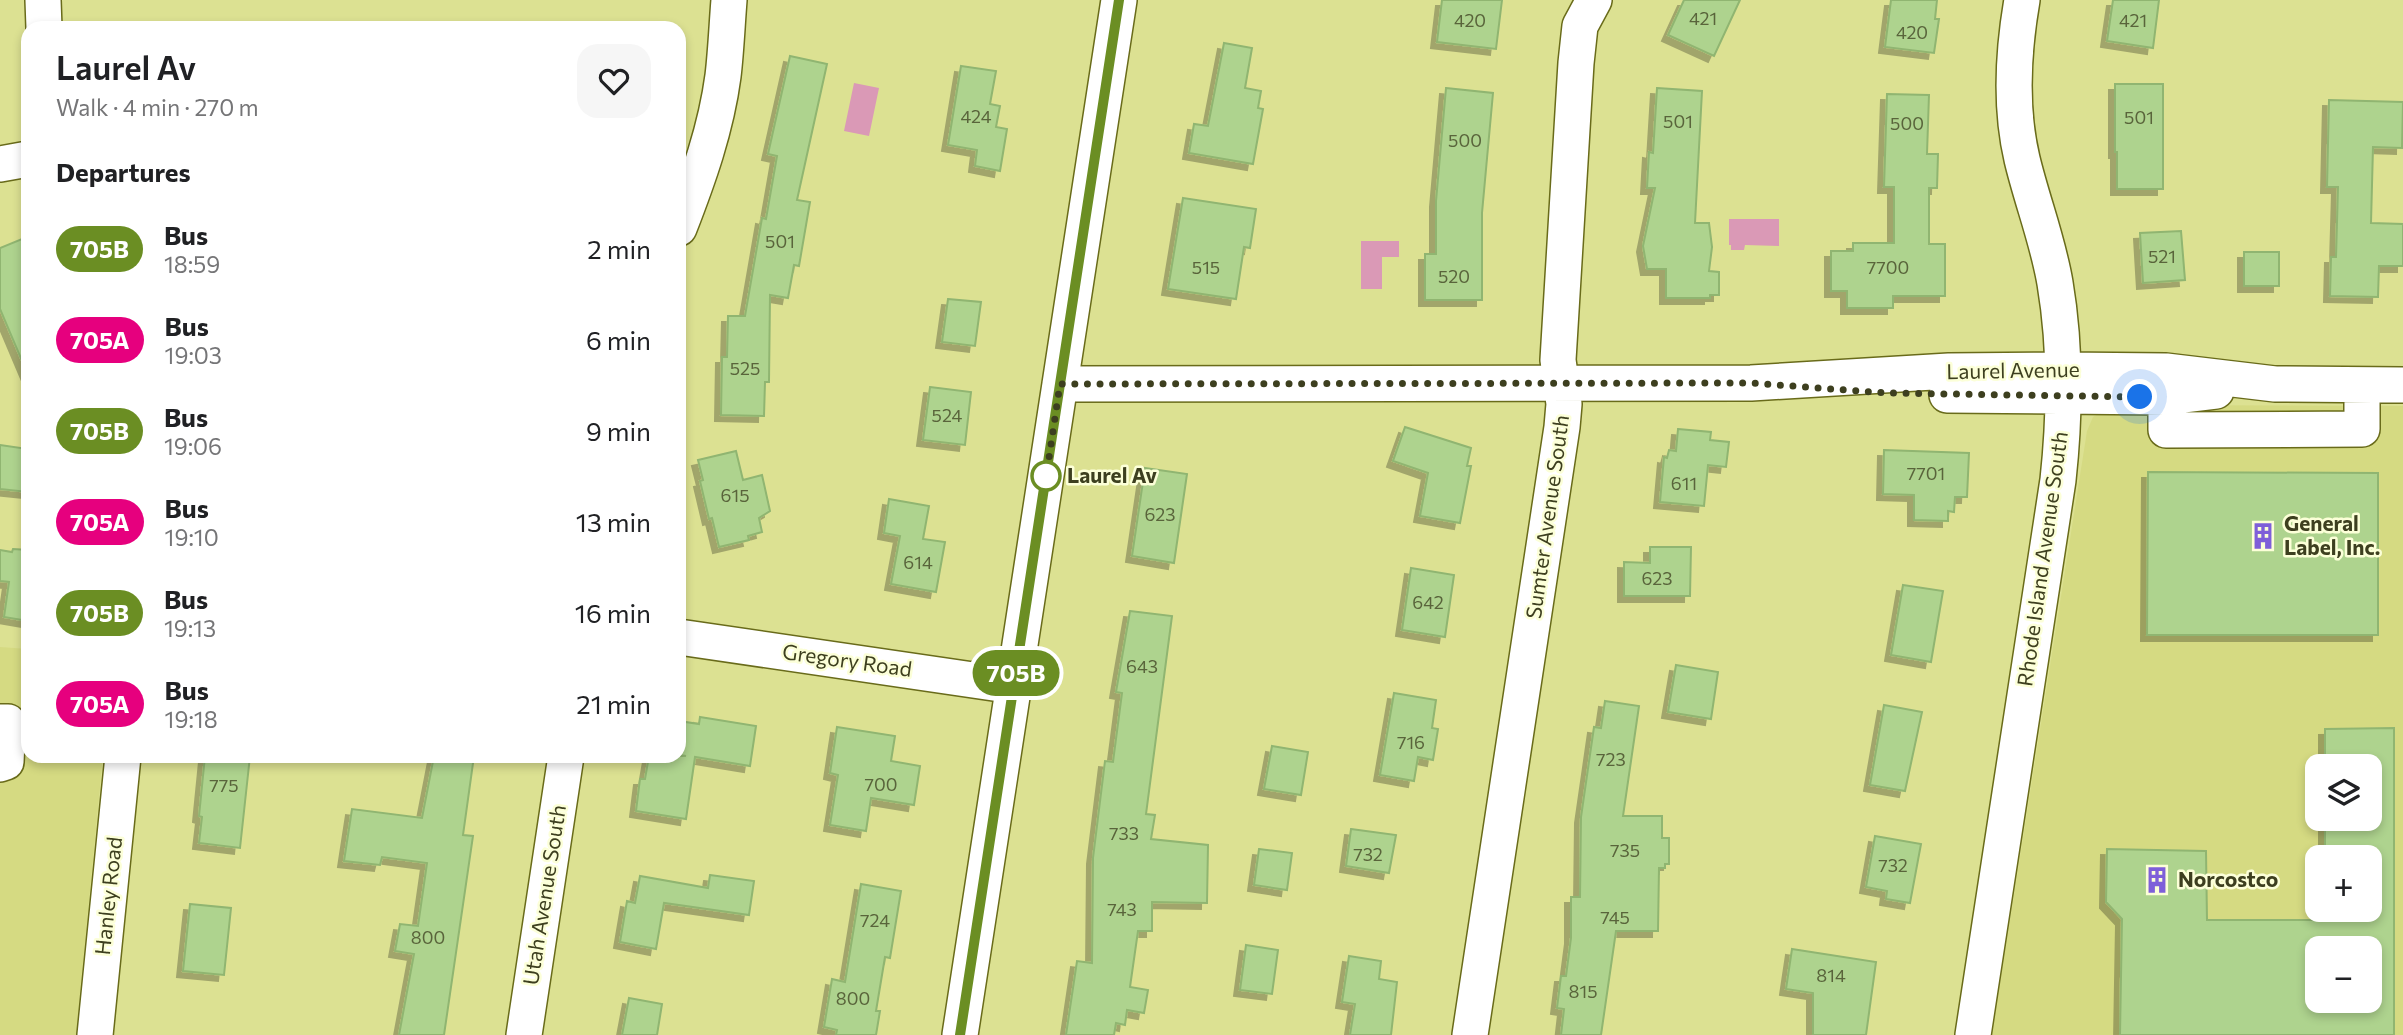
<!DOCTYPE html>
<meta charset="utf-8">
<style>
:root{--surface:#fff;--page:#f6f6f6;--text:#202124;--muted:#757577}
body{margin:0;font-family:Commissioner,sans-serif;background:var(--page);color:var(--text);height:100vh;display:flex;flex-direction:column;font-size:26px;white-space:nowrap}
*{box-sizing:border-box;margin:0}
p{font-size:23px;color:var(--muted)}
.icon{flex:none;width:38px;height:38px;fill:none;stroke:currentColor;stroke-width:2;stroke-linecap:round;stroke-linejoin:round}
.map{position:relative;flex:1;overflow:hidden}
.side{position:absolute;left:21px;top:21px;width:665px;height:742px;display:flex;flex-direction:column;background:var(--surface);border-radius:21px;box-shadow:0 4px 10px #0003}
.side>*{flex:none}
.badge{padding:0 14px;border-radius:23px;font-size:24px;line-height:46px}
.buttons{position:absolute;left:2305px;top:754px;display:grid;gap:14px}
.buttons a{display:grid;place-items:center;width:77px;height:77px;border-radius:14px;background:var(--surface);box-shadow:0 4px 10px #0003;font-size:35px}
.you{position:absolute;width:35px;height:35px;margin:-18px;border:5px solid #fff;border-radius:50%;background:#1a73e8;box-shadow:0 0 0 10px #1a73e833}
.map>.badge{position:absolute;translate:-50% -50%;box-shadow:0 0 0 4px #fff}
h2{padding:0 35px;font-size:26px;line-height:63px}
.round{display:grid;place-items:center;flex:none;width:74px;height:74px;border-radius:21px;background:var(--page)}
.head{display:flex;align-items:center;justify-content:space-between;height:119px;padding:0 35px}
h1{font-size:33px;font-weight:600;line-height:52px}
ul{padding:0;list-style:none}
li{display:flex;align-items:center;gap:21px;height:91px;padding:0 35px}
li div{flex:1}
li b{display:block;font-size:26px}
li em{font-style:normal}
li .badge{min-width:77px;font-weight:700;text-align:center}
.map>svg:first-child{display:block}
.built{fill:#d5da82;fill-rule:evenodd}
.water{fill:#da99b6}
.building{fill:#aed38e;stroke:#90b571;stroke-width:2;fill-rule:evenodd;filter:url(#shadow)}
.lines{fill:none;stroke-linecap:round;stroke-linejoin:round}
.minor-casing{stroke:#696b1a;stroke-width:38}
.minor{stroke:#fff;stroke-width:35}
.line-casing{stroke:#fff;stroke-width:16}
.line{stroke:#6b8e23;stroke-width:10}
.walk{stroke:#3d3f1f;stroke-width:7;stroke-dasharray:0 12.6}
.stop-dot{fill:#fff;stroke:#6b8e23;stroke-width:3.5}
.labels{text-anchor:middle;stroke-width:5;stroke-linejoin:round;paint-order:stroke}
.number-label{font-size:18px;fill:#59643b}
.street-label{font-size:21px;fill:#3d3f1f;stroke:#fcffd8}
.stop-label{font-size:21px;font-weight:bold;fill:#3d3f1f;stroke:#fcffd8;text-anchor:start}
.poi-label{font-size:21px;font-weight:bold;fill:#3d3f1f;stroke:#fcffd8;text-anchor:start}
</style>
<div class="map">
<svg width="2403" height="1035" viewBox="0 0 2403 1035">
<defs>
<filter id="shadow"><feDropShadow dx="-6" dy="6" stdDeviation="0" flood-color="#0004"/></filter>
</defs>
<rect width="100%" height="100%" fill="#dce192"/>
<path class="built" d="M2113,405L2403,406V1035H1992L2087,431L2093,417ZM2317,766H2370V819H2317ZM2317,858H2370V910H2317ZM2317,948H2370V1001H2317Z
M0,647L28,649V756H103L76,1035H0Z"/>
<path class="water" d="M854,83L879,88L869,136L844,131Z
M1729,219H1779V246L1745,245L1744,250H1731V245H1729Z
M1361,241H1399V257H1382V289H1361Z"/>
<path class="building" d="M1442,0H1502L1496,49L1437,42Z
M1684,0H1740L1714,56L1668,35Z
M1891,0H1937L1935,19H1939L1934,53L1885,47Z
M2113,0H2159L2153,48L2107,41Z
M1224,43L1252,48L1245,88L1261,91L1258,108L1263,109L1253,164L1189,153L1194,124L1208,126Z
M790,56L827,64L797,200L810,202L799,266L794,265L788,298L770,295L769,382H765L764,416L721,415L722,357H727L728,316H745L762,218L766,219L777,156L768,154Z
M961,66L996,71L990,104L1000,106L996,127L1007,129L1000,171L975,166L977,150L948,145Z
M2115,84H2163V189H2117V152H2115Z
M1446,88L1493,93L1482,213V300H1425V254H1436V201Z
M1657,88L1702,91L1695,223H1709L1712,247L1709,271L1719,272V295H1710V298H1666V269H1647L1643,246L1655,188H1647L1649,152L1653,153Z
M1887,94L1929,95L1927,154H1938L1937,188H1929V244H1945V296H1893V308H1847V291H1831V251H1853V243H1894V187H1884Z
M2329,100L2403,102L2402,148L2373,147L2371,223L2403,224V266H2379L2378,297L2330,296L2331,257H2336L2338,187H2327Z
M1183,198L1256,209L1250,248L1244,247L1236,299L1168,289Z
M2181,231L2185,280L2143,283L2140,233Z
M22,239L28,253V375L0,309V248Z
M2244,252H2279V286H2244Z
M948,299L981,302L975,346L942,342Z
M930,387L971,392L965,445L923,440Z
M1405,427L1471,448L1467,466H1471L1460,523L1420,516L1428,473L1393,461Z
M1678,429L1711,432L1710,440L1729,442L1726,467L1708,465L1704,506L1660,502L1664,457L1667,458L1669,450L1676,451Z
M0,445L28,449V492L0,489Z
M1884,450L1969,453L1967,497H1955L1954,512L1948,511V521L1914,520V495L1883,494Z
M736,451L743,480L762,475L770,511L759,518L762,532L748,536L749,540L719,547L712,518L709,519L700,481L703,480L698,460Z
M1145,468L1187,474L1174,563L1132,556Z
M2148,472L2378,473V635H2147Z
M889,499L929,506L923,539L945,542L936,592L891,584L900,536L884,533Z
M1650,547H1691L1690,596H1624V562L1650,563Z
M13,549L28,550V621L4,617L9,582L0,581V550L12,552Z
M1411,568L1454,575L1445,637L1402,630Z
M1903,585L1943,591L1931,662L1891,655Z
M1130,611L1172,616L1146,814L1155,815L1151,839L1208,845L1207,903L1152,902V931H1138L1130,987L1148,990L1144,1013L1127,1010L1125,1025L1116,1023L1114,1035H1066L1077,961L1092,963L1093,858L1105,761L1113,762L1122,693L1116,692Z
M1676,665L1718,672L1711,719L1668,712Z
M1394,693L1436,700L1432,728L1438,729L1433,760L1418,757L1414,781L1380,775Z
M1605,701L1639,706L1623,816H1662V838H1669V864H1665V868H1659L1658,931H1616L1601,1035H1561L1564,1009L1557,1008L1561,976H1566L1571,938V897H1580L1581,817L1594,727L1601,728Z
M1884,705L1922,712L1905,791L1870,785Z
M700,717L756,726L750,766L695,757L686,819L636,811L640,779H645L649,756H686L679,755V721L699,724Z
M837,727L895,736L891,761L920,766L914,805L871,798L866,831L830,825L838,775L830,773Z
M2394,728V1035H2120L2122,919L2106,902L2107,849L2206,851L2207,920H2325V910H2370V858H2325V819H2370V766H2325V729ZM2317,948H2370V1001H2317Z
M1272,746L1308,752L1301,795L1264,789Z
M205,756H250L240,848L199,843L202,817L199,816Z
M434,756H474L463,835L473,836L444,1035H399L414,954L395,951L400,924L418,926L427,863L382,857L380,865L344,861L352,809L422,818Z
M1351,829L1396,835L1389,873L1346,866Z
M1875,836L1921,844L1910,903L1886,899L1887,891L1866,887Z
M1259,849L1292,853L1287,890L1254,885Z
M710,875L754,881L749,915L664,903L656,949L620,942L627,901L635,903L640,876L708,888Z
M861,884L901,891L890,958L885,957L876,1011H880L876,1035H836L837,1030L824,1027L832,979L845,982Z
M190,904L231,908L224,975L183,971Z
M1246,945L1278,950L1272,994L1240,990Z
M1792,949L1876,962L1866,1035H1813V993L1786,989Z
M1349,956L1381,961L1379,979L1397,982L1391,1035H1350L1355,1004L1342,1002Z
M629,998L662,1004L657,1035H622Z"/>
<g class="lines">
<defs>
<path id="minor" d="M43,0L44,28
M0,164L28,159
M679,228C698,179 716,129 723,76C726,51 727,25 729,0
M1060,384L1751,383L1949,371L2063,370L2166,371L2275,384L2403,385
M1947,395L2166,397L2216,391
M2166,397V430L2362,429V385
M679,637L1014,686
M0,722H8L6,762L0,764
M95,1035L123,756
M524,1035L566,756
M960,1035L1119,0
M1470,1035L1562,427L1564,404L1558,360L1576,63L1580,26L1594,0
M1973,1035L2058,480C2065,415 2066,348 2055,283C2048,241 2032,201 2022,159C2010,108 2013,52 2022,0"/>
</defs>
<use href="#minor" class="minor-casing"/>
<use href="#minor" class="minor"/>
</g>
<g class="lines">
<defs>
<path id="line" d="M960,1035L1119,0"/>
</defs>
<use href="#line" class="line-casing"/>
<use href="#line" class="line"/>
<path class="walk" d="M1046,476L1045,485L1060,384L1751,383L1886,393L2140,397"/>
</g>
<defs>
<symbol id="building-bare" viewBox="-9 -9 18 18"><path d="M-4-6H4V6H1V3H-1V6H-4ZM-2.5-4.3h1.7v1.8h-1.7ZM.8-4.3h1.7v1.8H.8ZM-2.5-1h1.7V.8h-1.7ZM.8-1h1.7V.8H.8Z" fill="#7e5fd9" stroke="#fcffd8" stroke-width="2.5" paint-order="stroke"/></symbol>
</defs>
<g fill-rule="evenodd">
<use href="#building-bare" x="2244" y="517" width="38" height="38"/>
<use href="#building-bare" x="2138" y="861" width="38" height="38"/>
</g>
<circle class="stop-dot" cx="1046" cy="476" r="14"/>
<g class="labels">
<g class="number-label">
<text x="1703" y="25">421</text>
<text x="1470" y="27">420</text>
<text x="2133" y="27">421</text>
<text x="1912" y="39">420</text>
<text x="976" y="123">424</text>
<text x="2139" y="124">501</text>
<text x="1678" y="128">501</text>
<text x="1907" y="130">500</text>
<text x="1465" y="147">500</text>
<text x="780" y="248">501</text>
<text x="2162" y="263">521</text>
<text x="1206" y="274">515</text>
<text x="1888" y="274">7700</text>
<text x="1454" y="283">520</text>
<text x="745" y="375">525</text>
<text x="947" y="422">524</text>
<text x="1926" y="480">7701</text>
<text x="1684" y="490">611</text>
<text x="735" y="502">615</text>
<text x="1160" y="521">623</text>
<text x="918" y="569">614</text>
<text x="1657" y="585">623</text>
<text x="1428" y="609">642</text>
<text x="1142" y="673">643</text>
<text x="1411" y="749">716</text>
<text x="1611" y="766">723</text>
<text x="881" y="791">700</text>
<text x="224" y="792">775</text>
<text x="1124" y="840">733</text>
<text x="1625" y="857">735</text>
<text x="1368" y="861">732</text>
<text x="1893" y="872">732</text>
<text x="1122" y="916">743</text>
<text x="1615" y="924">745</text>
<text x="875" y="927">724</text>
<text x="428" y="944">800</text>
<text x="1831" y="982">814</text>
<text x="1583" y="998">815</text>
<text x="853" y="1005">800</text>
</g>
<g class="street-label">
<text transform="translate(2013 371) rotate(-1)" y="7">Laurel Avenue</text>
<text transform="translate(1548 517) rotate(-82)" y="7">Sumter Avenue South</text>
<text transform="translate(2043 559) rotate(-82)" y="7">Rhode Island Avenue South</text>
<text transform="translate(847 661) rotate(8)" y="7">Gregory Road</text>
<text transform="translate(545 895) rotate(-81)" y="7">Utah Avenue South</text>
<text transform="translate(109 896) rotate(-84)" y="7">Hanley Road</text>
</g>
<g class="stop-label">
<text x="1067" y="483">Laurel Av</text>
</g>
<g class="poi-label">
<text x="2284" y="531">General<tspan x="2284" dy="24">Label, Inc.</tspan></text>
<text x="2178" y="887">Norcostco</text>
</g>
</g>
</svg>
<div class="buttons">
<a><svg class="icon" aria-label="layers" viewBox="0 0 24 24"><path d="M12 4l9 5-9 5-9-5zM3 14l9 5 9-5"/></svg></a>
<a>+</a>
<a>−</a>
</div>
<div class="you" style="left:2140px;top:397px"></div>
<b class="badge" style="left:1016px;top:673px;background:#6b8e23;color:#fff">705B</b>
<section class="side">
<div class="head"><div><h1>Laurel Av</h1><p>Walk · 4 min · 270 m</p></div><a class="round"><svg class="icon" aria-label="heart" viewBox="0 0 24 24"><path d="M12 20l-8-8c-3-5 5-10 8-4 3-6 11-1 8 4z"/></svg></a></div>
<h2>Departures</h2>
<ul>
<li><span class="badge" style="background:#6b8e23;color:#fff">705B</span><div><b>Bus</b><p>18:59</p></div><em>2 min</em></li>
<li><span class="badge" style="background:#e6007e;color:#fff">705A</span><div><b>Bus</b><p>19:03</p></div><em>6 min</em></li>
<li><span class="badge" style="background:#6b8e23;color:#fff">705B</span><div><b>Bus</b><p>19:06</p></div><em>9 min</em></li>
<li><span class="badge" style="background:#e6007e;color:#fff">705A</span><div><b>Bus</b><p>19:10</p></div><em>13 min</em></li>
<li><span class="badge" style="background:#6b8e23;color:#fff">705B</span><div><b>Bus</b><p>19:13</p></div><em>16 min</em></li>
<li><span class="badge" style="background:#e6007e;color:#fff">705A</span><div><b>Bus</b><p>19:18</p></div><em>21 min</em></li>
</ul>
</section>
</div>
